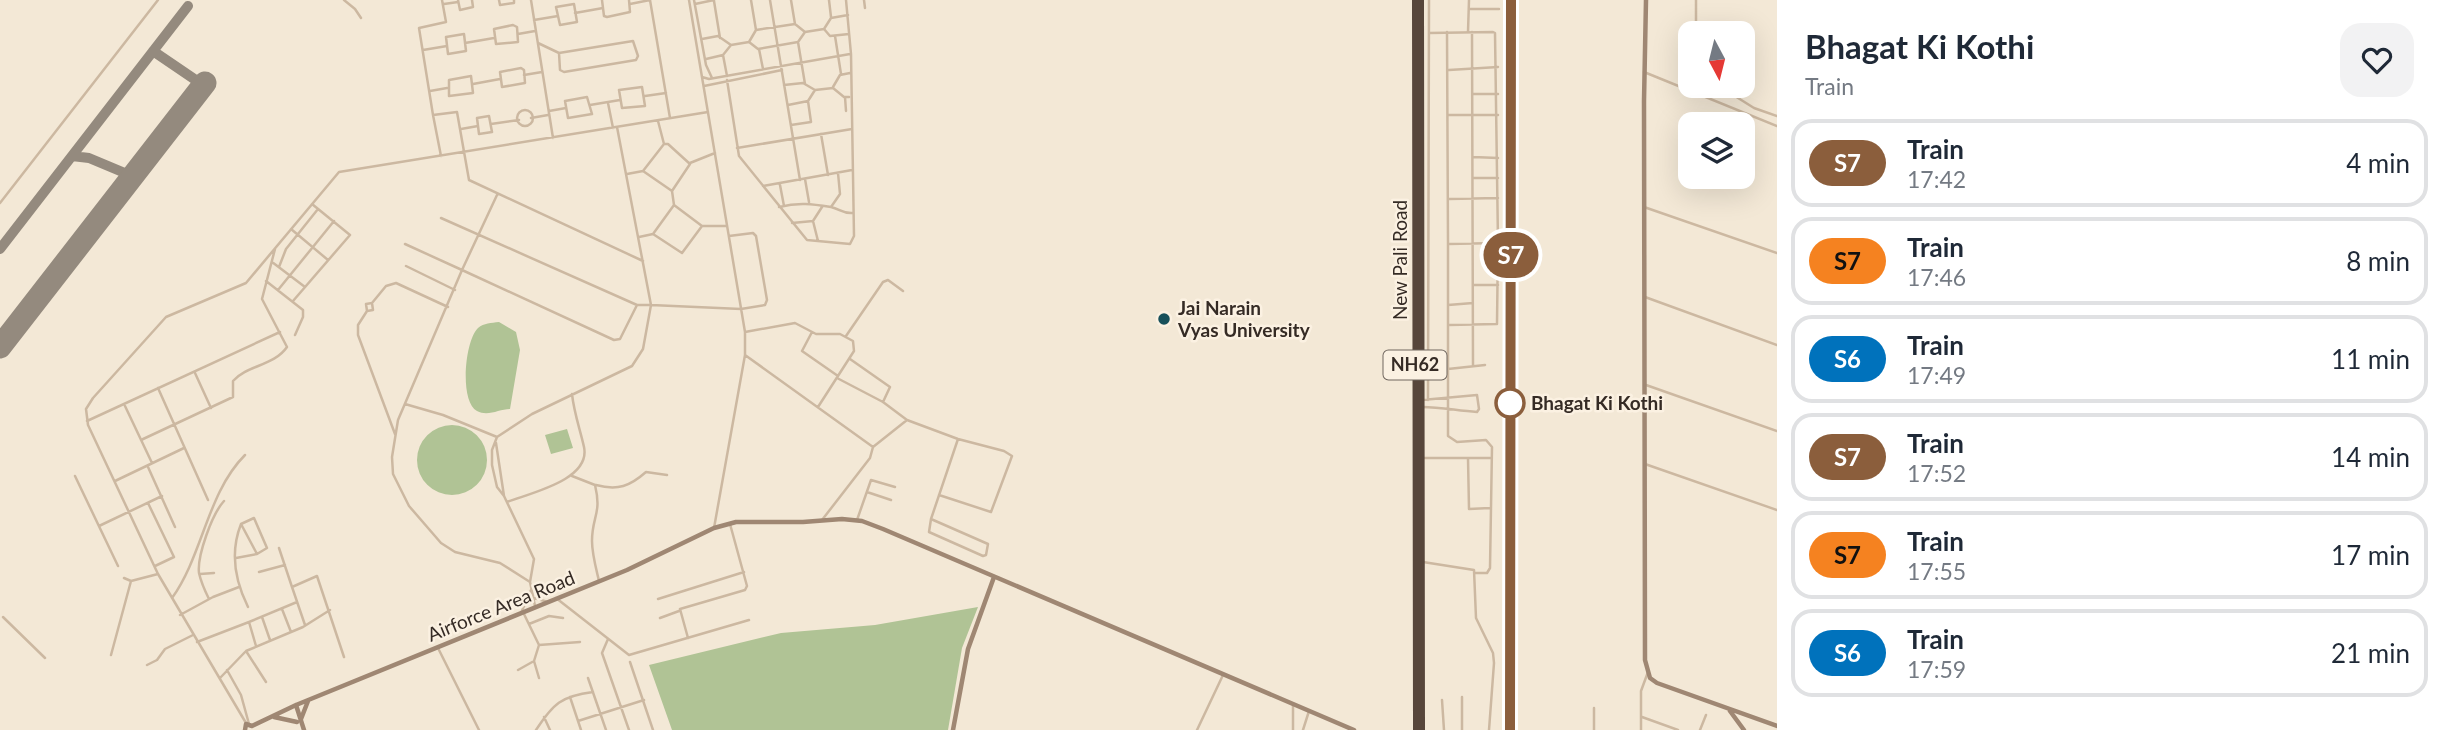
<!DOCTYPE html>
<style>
:root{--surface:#fff;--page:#f2f2f3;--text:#1f2937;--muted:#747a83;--line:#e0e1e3}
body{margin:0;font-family:Lato,sans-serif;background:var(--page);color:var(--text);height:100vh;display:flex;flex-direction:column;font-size:26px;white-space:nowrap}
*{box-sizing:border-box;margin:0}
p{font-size:23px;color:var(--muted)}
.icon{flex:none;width:38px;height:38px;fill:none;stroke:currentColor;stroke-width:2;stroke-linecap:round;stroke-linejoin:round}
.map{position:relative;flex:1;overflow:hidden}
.drawer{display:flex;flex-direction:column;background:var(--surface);width:665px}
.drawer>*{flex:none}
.badge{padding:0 14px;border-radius:23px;font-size:24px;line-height:46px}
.needle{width:46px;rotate:173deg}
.controls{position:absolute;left:1678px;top:21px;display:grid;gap:14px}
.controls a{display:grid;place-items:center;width:77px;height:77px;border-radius:14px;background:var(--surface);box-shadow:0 7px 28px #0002;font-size:35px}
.map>.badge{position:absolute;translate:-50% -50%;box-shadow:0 0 0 4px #fff}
.round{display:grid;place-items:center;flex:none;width:74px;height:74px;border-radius:21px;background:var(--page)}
.headline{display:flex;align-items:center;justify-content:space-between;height:119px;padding:0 28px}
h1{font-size:33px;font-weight:700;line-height:52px}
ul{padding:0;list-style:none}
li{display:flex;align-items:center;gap:21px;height:88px;margin:0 14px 10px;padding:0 14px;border:4px solid var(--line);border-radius:21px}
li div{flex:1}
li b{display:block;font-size:26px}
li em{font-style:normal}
li .badge{min-width:77px;font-weight:700;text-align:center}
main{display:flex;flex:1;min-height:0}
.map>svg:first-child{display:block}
.green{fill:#b0c395}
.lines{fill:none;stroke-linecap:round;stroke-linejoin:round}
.taxiway{stroke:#948a7e;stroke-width:10}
.runway{stroke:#948a7e;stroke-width:23}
.street{stroke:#ccb8a1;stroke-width:2.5}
.secondary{stroke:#9f8773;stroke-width:4.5}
.highway{stroke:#57463b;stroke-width:6}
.rail{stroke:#352b25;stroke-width:2;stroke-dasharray:2 5;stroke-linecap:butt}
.line-casing{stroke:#fff;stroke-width:16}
.line{stroke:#8b5e3c;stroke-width:10}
.poi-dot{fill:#17505a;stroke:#fbf1e2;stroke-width:2.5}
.stop-dot{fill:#fff;stroke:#8b5e3c;stroke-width:3.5}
.labels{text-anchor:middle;stroke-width:5;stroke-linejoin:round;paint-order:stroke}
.shield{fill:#fbf1e2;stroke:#70665e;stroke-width:2}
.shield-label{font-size:18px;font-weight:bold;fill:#352b25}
.street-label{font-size:19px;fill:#352b25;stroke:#fbf1e2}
.poi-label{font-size:19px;font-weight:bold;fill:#352b25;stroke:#fbf1e2;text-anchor:start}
.stop-label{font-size:19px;font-weight:bold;fill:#352b25;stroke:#fbf1e2;text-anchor:start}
</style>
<main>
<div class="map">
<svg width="1777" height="730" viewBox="0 0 1777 730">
<rect width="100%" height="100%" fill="#f3e8d6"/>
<path class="green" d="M499,322L516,332L520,350L510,409C499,409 488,417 477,411C459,401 465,340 478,328C484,323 491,323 499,322Z
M417 460a35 35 0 1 1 70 0a35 35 0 1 1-70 0Z
M567,429L573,448L551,454L545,435Z
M978,607L962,648L948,730H672L649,665L781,633L875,625Z"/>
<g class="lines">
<path class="taxiway" d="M153,51L203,85
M72,156L89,158L132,176
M0,249L188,6"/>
<path class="runway" d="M0,347L205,83"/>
<path class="street" d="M344,0L355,9L361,18
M442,0L446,22L419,28L433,115L457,112L469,180L643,261
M458,0L460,10L473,7L472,0
M499,0L500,5L514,3V0
M531,0L553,138
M602,0L604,16L607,17L630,12L629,0
M650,0L670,118
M689,0L745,332V355L714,528
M694,0L706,65L712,78
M751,0L756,30
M770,0L800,180
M791,0L795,24
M829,0L831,17
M864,0L865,8
M714,1L720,38
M444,4L458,2
M574,4L577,22L560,25L556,7Z
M630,4L650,0
M695,4L714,0
M1469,9H1499
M575,13L603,8
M534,20L558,16
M513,25L517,27L518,42L496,44L494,29Z
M824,29L830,36L849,34
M1468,32L1469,0
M1472,32L1473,366
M1429,33L1493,32L1495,33L1498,243L1448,244L1447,32
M1696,33V0
M464,34L466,51L448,54L446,37Z
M518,34L535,31
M835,36L841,74
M702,39L718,36L731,45
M749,42L758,49L798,42L805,32L824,29L831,18L848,15
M798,42L805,84
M465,43L494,38
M538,43L559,53L633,41L638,56L636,60L564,72L560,70L559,53
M759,49L763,69
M423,50L447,46
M723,55L727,76
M706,59L723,55L731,45L749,42L756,30L795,24L805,32
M521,68L524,70L525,83L502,87L500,72Z
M1449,70L1498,67
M1644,72L1777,126
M524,75L542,72
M471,76L473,93L449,96V80Z
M702,77L709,79L850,54
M727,80L739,156L807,240L850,244L854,236L851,54L846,0
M473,84L500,79
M784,85L803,83L815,90L833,88L844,97H849
M704,86L782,70
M1719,86L1754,108L1777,116
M642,87L645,106L622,108L619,90Z
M833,87L840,75L850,73
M430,91L447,88
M1473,94H1498
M645,96L666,93
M587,97L592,114L568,118L565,101Z
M845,97L846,111
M608,103L613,128
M590,105L620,100
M788,105L808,101L815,90
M517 118a8 8 0 1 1 16 0a8 8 0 1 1-16 0Z
M549,111L566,108
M433,115L441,156
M1448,115H1498
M489,116L492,132L479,134L477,118Z
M531,118L548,115
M658,121L664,144
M491,124L519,120
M791,125L811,122L808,101
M461,129L478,126
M821,134L828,175
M737,148L852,129
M1473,157L1498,158
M690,163L715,153
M643,171L664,144H668L690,164L672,191
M627,174L643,171L672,191L674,205L702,226L682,253L653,234L639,237
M1473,178H1498
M805,179L809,202
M780,185L784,206
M763,186L852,170
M497,195L462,270L614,340L620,339L637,305
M1449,199L1498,198
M0,203L158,0
M779,207C799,202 812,204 831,207C840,209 843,214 853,213
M831,207L840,194L838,173
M1644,207L1777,253
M441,218L637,305H651L617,127
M792,223L813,221
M702,226H727
M291,229L328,260
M653,234L674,205
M818,241L813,221L822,207
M405,244L462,270L398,420L392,457L393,474L409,506L441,543L455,552L500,563L530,582
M1448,244V436L1457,442L1486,440L1492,447L1490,568L1487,573H1475
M272,262L305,287
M406,266L455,290
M279,267L286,249L318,209
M266,281L303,310V317L295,335
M1473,285H1498
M278,290L334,221
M1645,297L1777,345
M293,301L350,235L312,204
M372,303L373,310L367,311L358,325V335L395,434
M1448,305L1473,303
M367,311L366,304L372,303L386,286L396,283L448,307
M1448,325L1497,324L1498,243
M745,332L795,323L816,334H840L853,341L854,351L818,407
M812,332L802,351L838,376
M846,336L883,282L888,280L903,291
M745,355L873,447L870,458L822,520
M850,359L890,387L883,402
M1448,369L1485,365
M195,373L211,408
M837,378L883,402L907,420
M1646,385L1777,431
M158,388L208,500
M1428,400L1429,0
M405,404L443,415L497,437
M125,406L152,463
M1422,407C1442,407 1458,411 1477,412L1479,409L1477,395L1422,400
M87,421L280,332
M141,440L233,397V381C247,365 274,366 287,347L262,299L275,249
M496,443L504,496L534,559L530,582L535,606
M873,447L907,420L958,439L1004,451L1012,456L991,512L939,495
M1424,458H1490
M1468,458L1469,509L1490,508
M1645,464L1777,510
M148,467L175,527
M75,476L118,566
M572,476L595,485C602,514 592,516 592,541C592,554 596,568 599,581
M115,481L184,448
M596,485C618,491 630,486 646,472L667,475
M867,492L891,500
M504,496L497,487L492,465V450L497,437L532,414L632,366L643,349L651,305L741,309L765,305L767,300L756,236L753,233L729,236
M507,502C530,493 591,480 584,447C580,429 574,413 572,394
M148,503L174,557L155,566
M931,519L988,544L986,555L983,556L929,532Z
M931,519L958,439
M857,520L871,480L895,487
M241,524L257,554
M99,526L162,496
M279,548L292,587
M236,558L257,554L267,548L254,518L241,524C230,552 235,581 248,607
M1423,562L1474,570L1476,618L1493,653L1494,663L1489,730
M259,572L285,565
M200,574L214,573
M124,578L131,581L158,574
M172,598C203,555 207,493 245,455
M534,598L548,602
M556,598L629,655L749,620
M209,599C205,591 201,582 199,573C197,556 212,514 224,501
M658,599L744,572
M282,609L291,632
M521,613L531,590
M180,615L213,597L239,587
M3,617L45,658
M262,617L270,640
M660,618L679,611
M529,624L549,616L563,618
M305,625L292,587L317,576L344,657
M688,638L680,609L745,590L747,586L730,524
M608,639L602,653L629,730
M197,642L249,622
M539,645L580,642
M256,646L249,622L297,602
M438,648L479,730
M246,651L266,682
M111,655L131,581
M534,661L539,678
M630,662L653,730
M147,665L157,660L165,649L193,635
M227,670L241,695L249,724
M518,670L534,661L539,645L523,612
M220,678L246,651L303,627L330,610
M588,678L606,730
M570,697L581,730
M1442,700L1444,730
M1293,704V730
M1594,708V730
M544,717L550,730
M1642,717L1678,730
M578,721L644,700
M246,723L158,574L88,425L86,409L93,398L166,317L246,283L339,172L708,112
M536,730C553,704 561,696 593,692
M1197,730L1223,675
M1303,730L1309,711
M1462,730V697
M1641,730V691L1648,672
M1700,730L1706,715"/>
<path class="secondary" d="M1646,0L1644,101L1645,660L1650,678L1657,683L1777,726
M296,705L304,730
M1730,711L1744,730
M274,717L297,722
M301,719L308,701
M245,730L246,724L252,726L296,705L627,570L714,528L736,522H803L842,519L862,521L883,529L1354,730
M953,730L968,649L994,577"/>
<path class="highway" d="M1415,0L1416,730
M1421,0L1422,730"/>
<path class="rail" d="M1510,730V0"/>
</g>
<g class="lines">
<defs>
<path id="line" d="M1510,730L1511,0"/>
</defs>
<use href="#line" class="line-casing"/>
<use href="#line" class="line"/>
</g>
<circle class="poi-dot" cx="1164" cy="319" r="7"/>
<circle class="stop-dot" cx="1510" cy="403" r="14"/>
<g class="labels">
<rect class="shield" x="1383.5" y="350.5" width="63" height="29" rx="5"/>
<g class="shield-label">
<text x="1415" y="371">NH62</text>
</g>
<g class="street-label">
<text transform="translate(1400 260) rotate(-90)" y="7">New Pali Road</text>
<text transform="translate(501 606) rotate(-22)" y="7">Airforce Area Road</text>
</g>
<g class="poi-label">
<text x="1178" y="315">Jai Narain<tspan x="1178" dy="22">Vyas University</tspan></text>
</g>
<g class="stop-label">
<text x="1531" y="410">Bhagat Ki Kothi</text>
</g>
</g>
</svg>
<div class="controls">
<a><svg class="needle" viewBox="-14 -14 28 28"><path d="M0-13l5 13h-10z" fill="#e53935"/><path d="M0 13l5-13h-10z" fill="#747a83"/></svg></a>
<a><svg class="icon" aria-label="layers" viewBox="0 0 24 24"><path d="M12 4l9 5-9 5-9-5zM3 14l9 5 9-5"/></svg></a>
</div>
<b class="badge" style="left:1511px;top:255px;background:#8b5e3c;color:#fff">S7</b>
</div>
<section class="drawer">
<div class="headline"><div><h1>Bhagat Ki Kothi</h1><p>Train</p></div><a class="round"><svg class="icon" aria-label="heart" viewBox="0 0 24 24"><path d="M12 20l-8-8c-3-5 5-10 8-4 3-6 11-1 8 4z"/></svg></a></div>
<ul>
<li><span class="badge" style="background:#8b5e3c;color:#fff">S7</span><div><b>Train</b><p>17:42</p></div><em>4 min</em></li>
<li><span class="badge" style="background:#f58220;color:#111">S7</span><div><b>Train</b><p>17:46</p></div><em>8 min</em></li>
<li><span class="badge" style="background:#0072bc;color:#fff">S6</span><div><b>Train</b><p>17:49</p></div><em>11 min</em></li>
<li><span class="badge" style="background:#8b5e3c;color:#fff">S7</span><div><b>Train</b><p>17:52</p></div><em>14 min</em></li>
<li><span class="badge" style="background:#f58220;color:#111">S7</span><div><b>Train</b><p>17:55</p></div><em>17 min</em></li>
<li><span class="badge" style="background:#0072bc;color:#fff">S6</span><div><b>Train</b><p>17:59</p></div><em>21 min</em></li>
</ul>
</section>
</main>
